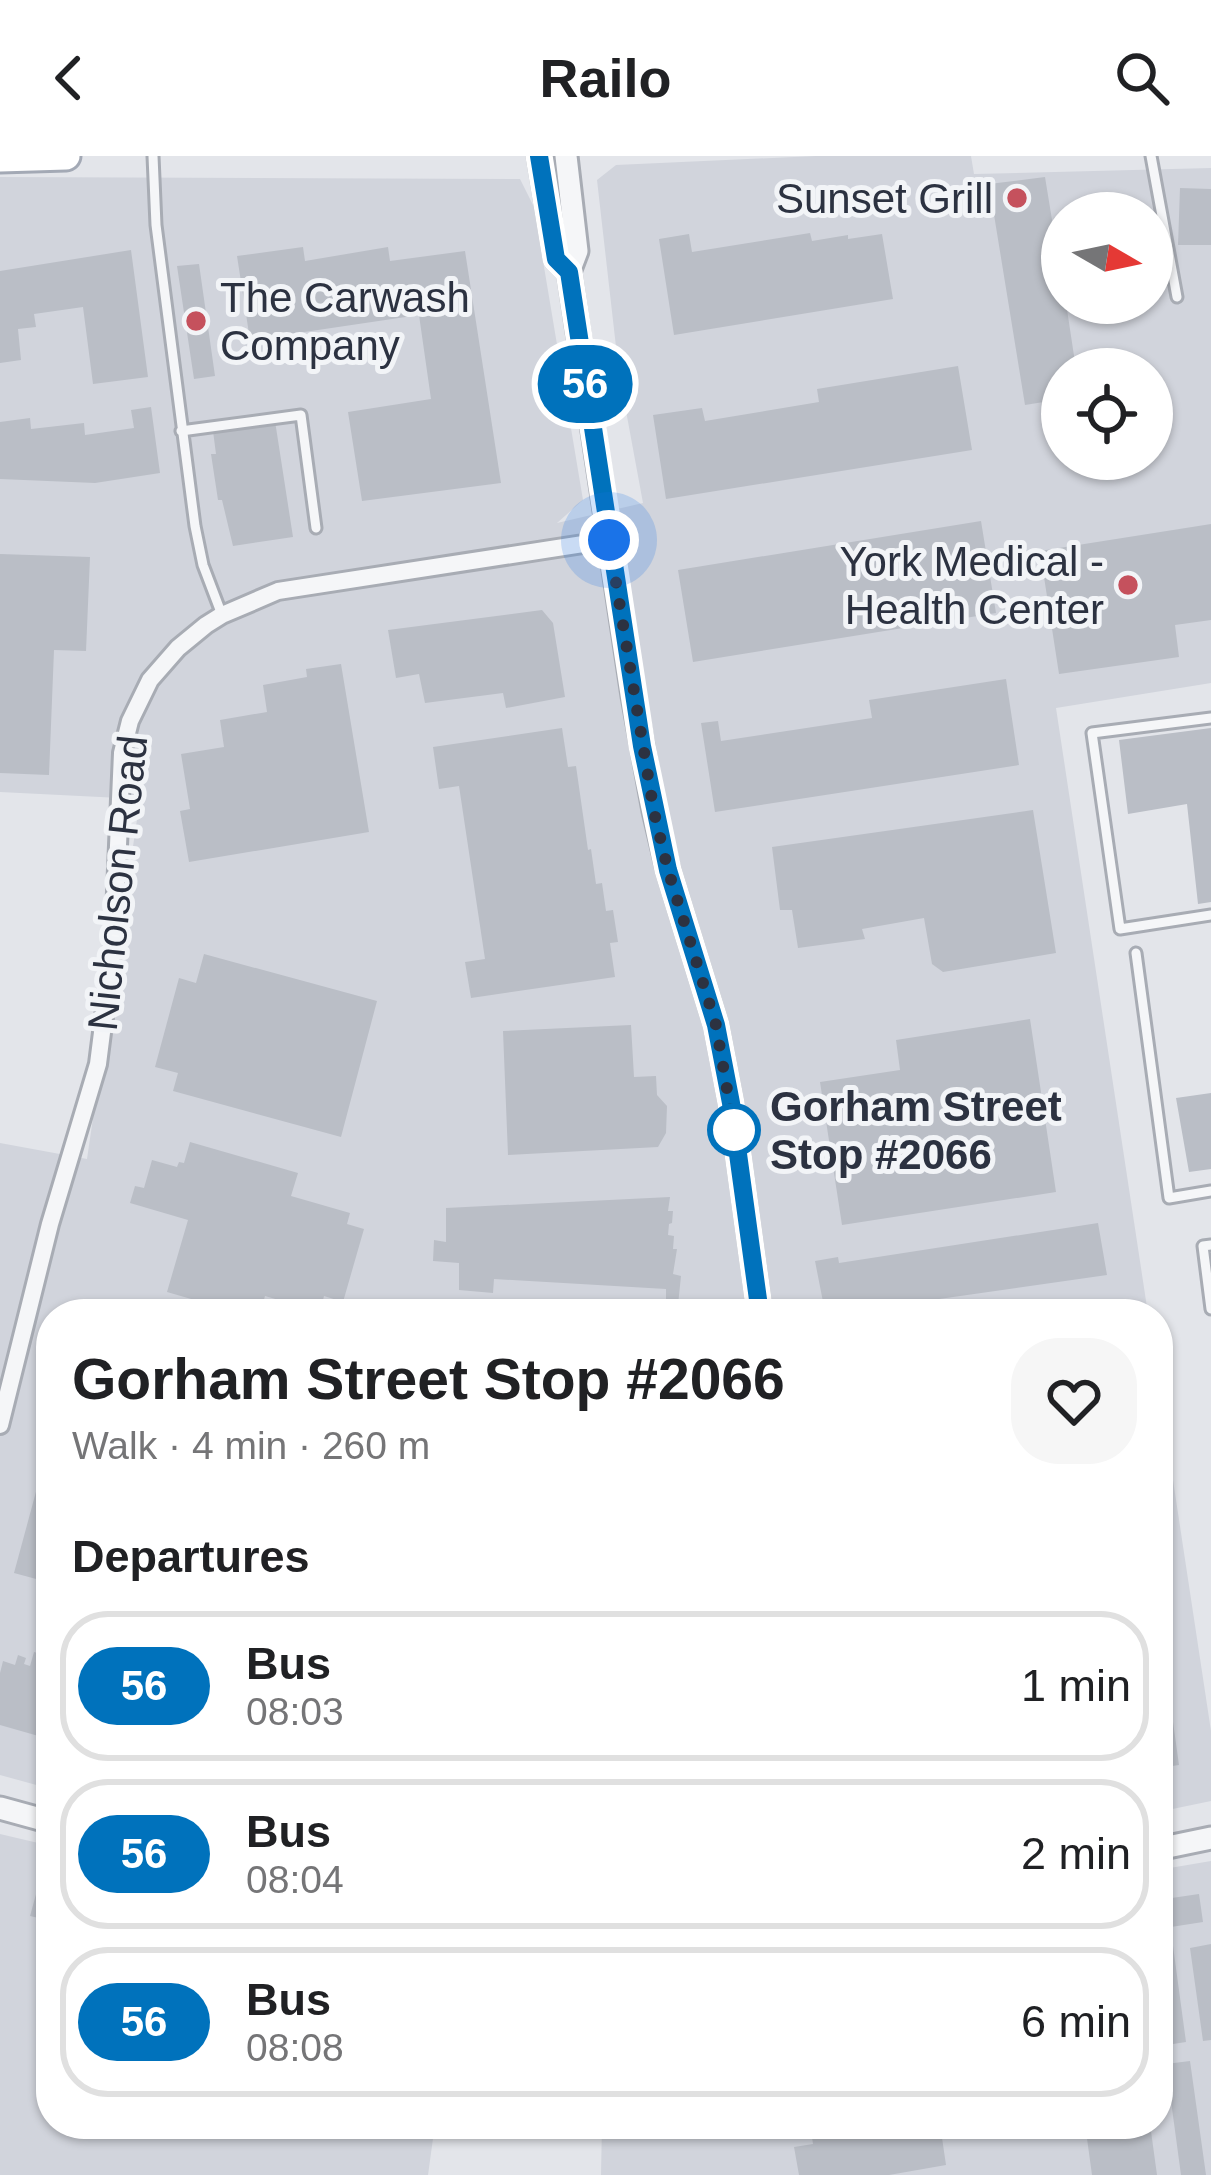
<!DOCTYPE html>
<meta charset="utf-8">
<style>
:root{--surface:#fff;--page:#f6f6f6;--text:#202124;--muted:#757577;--line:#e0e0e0}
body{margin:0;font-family:Arial,sans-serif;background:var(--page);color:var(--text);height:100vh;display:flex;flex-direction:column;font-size:45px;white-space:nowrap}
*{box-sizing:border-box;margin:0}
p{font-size:39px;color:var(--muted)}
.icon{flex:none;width:66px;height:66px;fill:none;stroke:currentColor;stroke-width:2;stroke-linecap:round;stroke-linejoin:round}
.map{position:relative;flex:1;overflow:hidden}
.sheet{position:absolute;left:36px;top:1143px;width:1137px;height:840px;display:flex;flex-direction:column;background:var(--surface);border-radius:48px;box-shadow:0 3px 9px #0004}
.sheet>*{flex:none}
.badge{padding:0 24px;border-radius:39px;font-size:42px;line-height:78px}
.needle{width:78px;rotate:99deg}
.controls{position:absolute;left:1041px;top:36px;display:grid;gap:24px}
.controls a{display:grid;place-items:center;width:132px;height:132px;border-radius:50%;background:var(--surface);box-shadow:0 3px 9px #0004;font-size:60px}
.you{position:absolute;width:60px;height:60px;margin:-30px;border:9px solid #fff;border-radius:50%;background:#1a73e8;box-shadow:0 0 0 18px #1a73e833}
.map>.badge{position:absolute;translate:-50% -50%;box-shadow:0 0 0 6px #fff}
h2{padding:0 36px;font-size:45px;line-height:108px}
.round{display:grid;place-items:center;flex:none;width:126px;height:126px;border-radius:48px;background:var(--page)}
.head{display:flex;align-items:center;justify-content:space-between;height:204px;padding:0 36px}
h1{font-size:57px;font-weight:700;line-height:90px}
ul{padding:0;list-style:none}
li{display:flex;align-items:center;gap:36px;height:150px;margin:0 24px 18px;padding:0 12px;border:6px solid var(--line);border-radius:48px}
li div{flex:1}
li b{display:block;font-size:45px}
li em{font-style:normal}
li .badge{min-width:132px;font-weight:700;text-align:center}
header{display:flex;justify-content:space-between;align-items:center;height:156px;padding:0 36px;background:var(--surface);font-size:54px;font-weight:700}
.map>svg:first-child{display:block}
.built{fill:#d1d4dc;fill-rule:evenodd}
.building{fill:#babec6}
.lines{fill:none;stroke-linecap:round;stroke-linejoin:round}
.service-casing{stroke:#a8acb4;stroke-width:15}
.minor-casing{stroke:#a8acb4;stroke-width:22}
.tertiary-casing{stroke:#a8acb4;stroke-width:27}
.primary-casing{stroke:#a3a9b5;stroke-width:33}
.service{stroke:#f5f6f8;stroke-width:9}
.minor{stroke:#f5f6f8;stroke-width:16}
.tertiary{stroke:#f5f6f8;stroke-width:21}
.primary{stroke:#fff;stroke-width:27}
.line-casing{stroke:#fff;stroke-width:27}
.line{stroke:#0072bc;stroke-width:18}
.walk{stroke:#2c3241;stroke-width:12;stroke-dasharray:0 21.6}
.poi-dot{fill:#c5515d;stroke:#f2f4f7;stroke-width:4.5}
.stop-dot{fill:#fff;stroke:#0072bc;stroke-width:6}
.labels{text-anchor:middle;stroke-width:10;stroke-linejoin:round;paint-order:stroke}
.poi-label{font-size:42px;fill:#2c3241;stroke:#f2f4f7;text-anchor:end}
.street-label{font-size:42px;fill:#2c3241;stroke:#f2f4f7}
.stop-label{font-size:42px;font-weight:bold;fill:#2c3241;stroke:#f2f4f7;text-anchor:start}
</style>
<header><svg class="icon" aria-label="back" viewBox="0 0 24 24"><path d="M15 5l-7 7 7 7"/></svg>Railo<svg class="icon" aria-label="search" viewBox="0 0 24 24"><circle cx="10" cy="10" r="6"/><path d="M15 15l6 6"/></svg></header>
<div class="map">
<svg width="1211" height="2019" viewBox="0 0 1211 2019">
<rect width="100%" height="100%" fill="#e3e5ea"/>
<path class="built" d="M816,0H971L974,18L1211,12V527L1056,552L1148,1158H51V1633L0,1619V987L87,1003L140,643L0,636V21L520,23L534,51L583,344L557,367L643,347L619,217L597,24L616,9ZM1062,57H1152V147H1062ZM1062,213H1152V303H1062Z
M1158,1225L1211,1575V1645L1158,1656Z
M0,1678L51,1690V1968H435L428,2019H0Z
M1211,1705V2019H601L602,1968H1158V1714Z"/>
<path class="building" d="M1045,21L1062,125V147H1066L1076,213H1062V243L1025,249L989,28Z
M1180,32L1211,33V89H1178Z
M810,77L812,85L848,79V83L882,78L893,143L674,179L659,83L689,78L692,96Z
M303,91L305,105L388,91L390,105L465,95L501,327L362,345L348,256L431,243L419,159L250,184L237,100Z
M131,94L148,221L93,228L83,151L34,158L36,171L18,173L21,204L0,207V115Z
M199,108L215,220L194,223L177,110Z
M958,210L972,294L666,343L653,259L702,252L705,265L819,246L817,233Z
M151,251L160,317L95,327L0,323V266L30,262L31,273L84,267L85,279L134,272L131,254Z
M275,265L293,381L233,390L222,344H218L211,298H216L213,275Z
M981,365L996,457L693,506L678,414Z
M1211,368V464L1175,469L1179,501L1059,518L1040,395Z
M0,398L90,401L86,495L54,494L49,619L0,617Z
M542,454L553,467L565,541L506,552L503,537L425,547L419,518L396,522L388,474Z
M341,508L369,676L189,706L180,655L190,653L181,598L224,591L220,564L267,556L263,529L307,521L306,513Z
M1006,523L1019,609L715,656L701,567L718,565L721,585L872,562L869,544Z
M562,572L568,611L576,610L588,694L591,693L596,728L602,727L606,755L613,754L618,786L610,787L615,821L471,842L465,806L485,803L459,630L439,633L433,591Z
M1211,572V746L1198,748L1187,648L1128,658L1119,584Z
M1033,654L1056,797L943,816L932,808L924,762L862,773L865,783L798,792L792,754H780L772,691Z
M204,798L377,845L341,981L173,935L178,917L155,911L179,822L196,827Z
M1030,863L1056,1036L842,1069L820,926L900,914L896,884Z
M631,869L634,921L656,920L657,939L667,950L666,977L658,991L508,999L503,875Z
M1211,937V1013L1189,1016L1176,942Z
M190,986L298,1017L291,1040L350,1057L347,1068L364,1073L343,1146L324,1140L320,1156L265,1140L260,1158H243L167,1136L188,1064L130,1047L135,1030L144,1032L152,1004L177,1011L179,1006L184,1007Z
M670,1041L668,1055H673L672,1067L669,1068L668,1079L674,1080L673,1093H677L673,1118L681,1120L678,1149L666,1148V1133L494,1123L493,1137L459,1134V1107L433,1105L434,1084L446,1086V1052Z
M1098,1067L1107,1119L834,1158L825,1156L815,1105L838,1101L839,1107Z
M1112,1147L1113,1158H1058V1155Z
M37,1332L51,1336V1427L14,1417Z
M34,1496L51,1501V1551L42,1581L0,1569V1517L3,1505L15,1509L18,1499L26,1502L24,1508L30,1510Z
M1168,1501L1173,1542L1158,1544V1502Z
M1173,1566L1179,1609L1158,1612V1569Z
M38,1731L51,1734V1775L41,1772L43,1763L30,1760Z
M1199,1738L1203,1766L1158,1773V1744Z
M1211,1788V1884L1203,1885L1190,1792Z
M1173,1790L1186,1886L1160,1890L1158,1792Z
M1190,1905L1206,2019H1181L1166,1908Z
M810,1968H970V1970L941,1975L946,2009L889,2019H799L794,1991L813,1988Z
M1085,1968H1150L1157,2019H1092Z"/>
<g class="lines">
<defs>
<path id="service" d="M153,0L156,69L195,370L203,409L222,459
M1151,0L1177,141
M181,275L301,259L316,372
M1211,562L1092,577L1120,773L1211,759
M1136,797L1169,1042L1211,1035
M1211,1089L1203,1090L1211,1153"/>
<path id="minor" d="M0,1269L50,1068L98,908L114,782L122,597L130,565L150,524L178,492L206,469L222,459L278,435L609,384"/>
<path id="tertiary" d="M539,0L556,103L569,116
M566,0L577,95L569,116L633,540L654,655L668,714L716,869L731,947L760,1158
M0,1652L51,1666
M1158,1693L1211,1682"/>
<path id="primary" d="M0,2L66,0"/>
</defs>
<use href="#service" class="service-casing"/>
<use href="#minor" class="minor-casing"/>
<use href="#tertiary" class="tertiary-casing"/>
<use href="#primary" class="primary-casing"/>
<use href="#service" class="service"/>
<use href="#minor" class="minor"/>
<use href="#tertiary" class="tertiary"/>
<use href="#primary" class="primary"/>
</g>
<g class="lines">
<defs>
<path id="line" d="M539,0L556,103L569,116L642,590L668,714L716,869L731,947L760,1158"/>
</defs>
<use href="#line" class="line-casing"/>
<use href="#line" class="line"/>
<path class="walk" d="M609,384L654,656L668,714L716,869L735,980L734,974"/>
</g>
<g class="poi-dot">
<circle cx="1017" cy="42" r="12"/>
<circle cx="196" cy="165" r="12"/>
<circle cx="1128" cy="429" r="12"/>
</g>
<circle class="stop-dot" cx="734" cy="974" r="24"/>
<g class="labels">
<g class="poi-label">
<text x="993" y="57">Sunset Grill</text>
<text x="220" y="156" text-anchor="start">The Carwash<tspan x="220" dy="48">Company</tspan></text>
<text x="1104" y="420">York Medical -<tspan x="1104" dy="48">Health Center</tspan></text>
</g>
<g class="street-label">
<text transform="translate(117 727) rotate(-84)" y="15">Nicholson Road</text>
</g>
<g class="stop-label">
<text x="770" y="965">Gorham Street<tspan x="770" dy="48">Stop #2066</tspan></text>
</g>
</g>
</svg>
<div class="controls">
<a><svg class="needle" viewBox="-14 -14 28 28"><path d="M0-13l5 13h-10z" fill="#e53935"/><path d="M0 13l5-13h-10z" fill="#757577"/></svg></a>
<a><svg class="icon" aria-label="locate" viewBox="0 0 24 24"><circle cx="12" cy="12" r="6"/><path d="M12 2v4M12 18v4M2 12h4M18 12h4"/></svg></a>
</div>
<div class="you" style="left:609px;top:384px"></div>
<b class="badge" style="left:585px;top:228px;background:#0072bc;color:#fff">56</b>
<section class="sheet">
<div class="head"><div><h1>Gorham Street Stop #2066</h1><p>Walk · 4 min · 260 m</p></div><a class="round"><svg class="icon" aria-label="heart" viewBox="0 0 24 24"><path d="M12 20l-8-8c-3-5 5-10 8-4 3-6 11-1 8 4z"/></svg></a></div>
<h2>Departures</h2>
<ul>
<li><span class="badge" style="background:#0072bc;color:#fff">56</span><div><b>Bus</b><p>08:03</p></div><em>1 min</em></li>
<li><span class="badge" style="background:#0072bc;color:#fff">56</span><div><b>Bus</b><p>08:04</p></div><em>2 min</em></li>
<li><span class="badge" style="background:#0072bc;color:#fff">56</span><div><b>Bus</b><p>08:08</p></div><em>6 min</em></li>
</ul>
</section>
</div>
